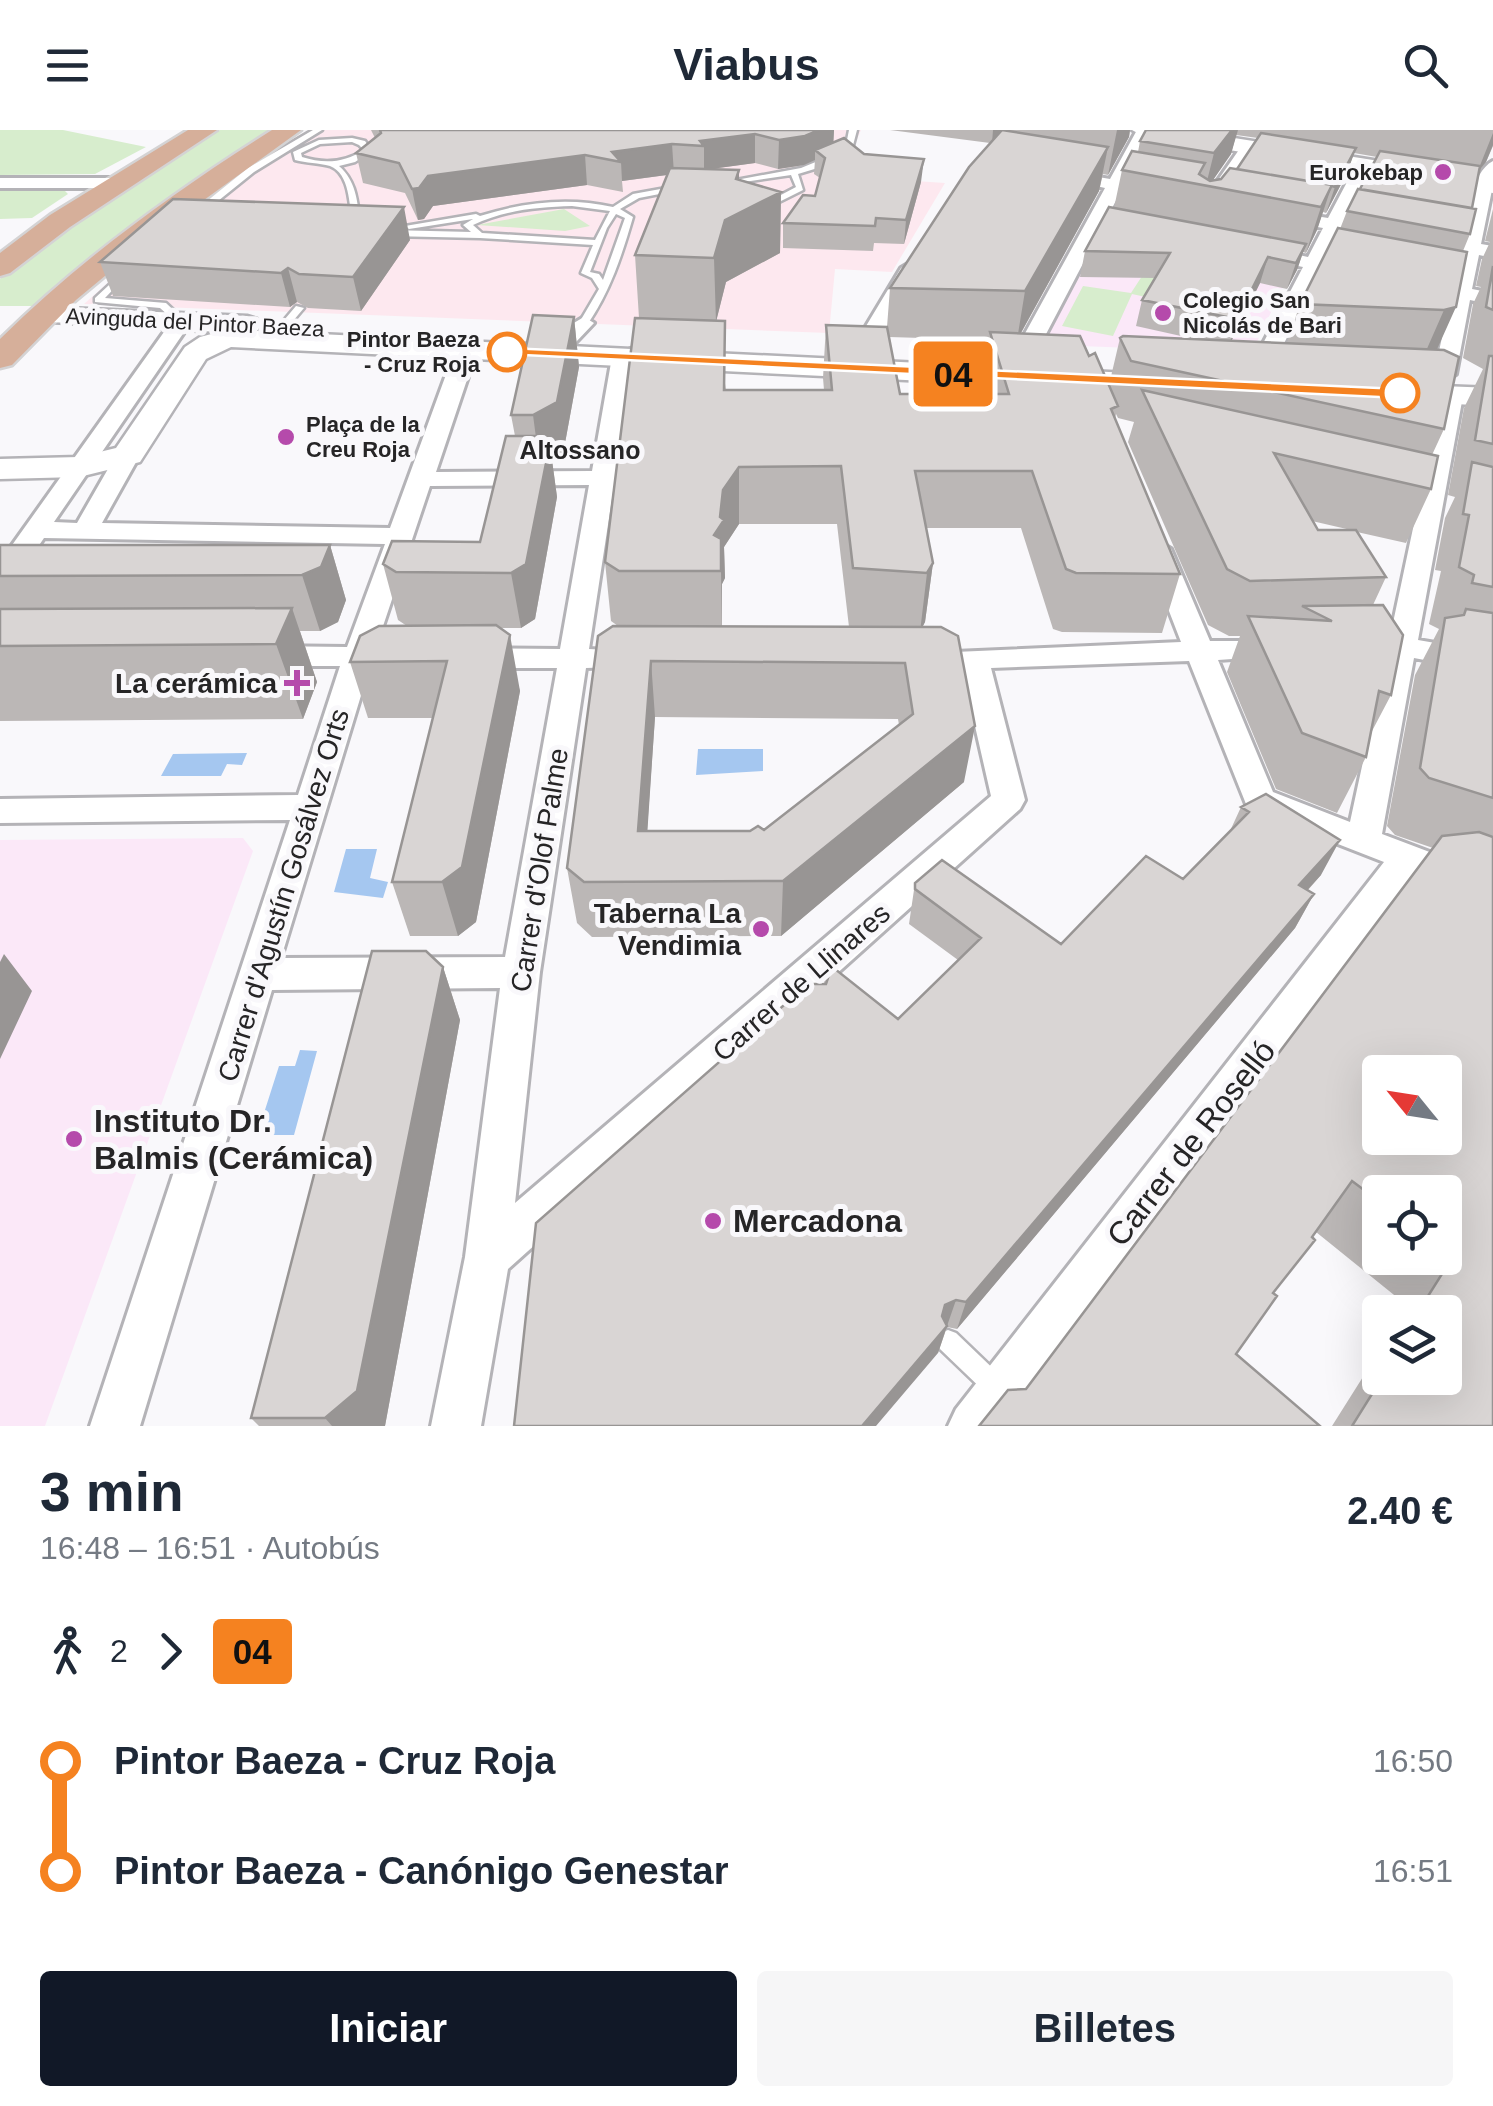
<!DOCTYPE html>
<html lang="es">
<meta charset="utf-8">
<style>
:root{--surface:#fff;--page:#f6f6f7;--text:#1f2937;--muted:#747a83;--accent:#111827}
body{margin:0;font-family:Helvetica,sans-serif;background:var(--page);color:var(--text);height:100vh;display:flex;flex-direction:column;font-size:38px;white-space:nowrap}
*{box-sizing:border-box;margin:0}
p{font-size:32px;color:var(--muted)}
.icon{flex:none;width:55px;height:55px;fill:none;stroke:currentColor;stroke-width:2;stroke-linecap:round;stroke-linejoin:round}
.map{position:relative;height:1296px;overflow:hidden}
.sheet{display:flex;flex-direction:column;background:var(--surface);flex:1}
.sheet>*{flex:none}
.badge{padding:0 20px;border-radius:8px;font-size:35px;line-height:65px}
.needle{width:65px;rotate:300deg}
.controls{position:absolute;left:1362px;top:925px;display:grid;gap:20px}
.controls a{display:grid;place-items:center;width:100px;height:100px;border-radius:10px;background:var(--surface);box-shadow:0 10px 40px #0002;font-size:50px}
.map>.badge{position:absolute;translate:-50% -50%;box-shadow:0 0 0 5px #fff}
.legs{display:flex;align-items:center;gap:15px;height:110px;padding:0 40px;font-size:32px}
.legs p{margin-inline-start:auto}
.head{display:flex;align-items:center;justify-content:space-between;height:170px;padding:0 40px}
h1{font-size:55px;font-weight:600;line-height:75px}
.action{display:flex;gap:20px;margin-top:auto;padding:20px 40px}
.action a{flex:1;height:115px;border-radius:10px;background:var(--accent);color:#fff;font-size:40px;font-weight:600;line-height:115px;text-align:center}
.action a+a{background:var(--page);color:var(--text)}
ul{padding:0 40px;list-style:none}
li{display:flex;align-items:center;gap:35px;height:110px;font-size:38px}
li i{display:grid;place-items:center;width:15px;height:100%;margin:0 12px;background:currentColor}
li i::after{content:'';width:25px;height:25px;margin:-12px;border:8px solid;border-radius:50%;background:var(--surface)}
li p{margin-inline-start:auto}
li:first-child i{background:linear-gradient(#0000 50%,currentColor 0)}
li:last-child i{background:linear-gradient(currentColor 50%,#0000 0)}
header{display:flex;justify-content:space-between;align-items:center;height:130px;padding:0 40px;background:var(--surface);font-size:45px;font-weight:600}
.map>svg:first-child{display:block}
.education{fill:#fbe8f8}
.medical{fill:#fde8ef}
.green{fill:#d7edcd}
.water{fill:#a5c7f0}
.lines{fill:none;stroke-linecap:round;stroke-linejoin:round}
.lane-casing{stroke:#b4b3b7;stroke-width:5}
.street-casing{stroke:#b4b3b7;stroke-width:6}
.secondary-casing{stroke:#b4b3b7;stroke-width:5}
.primary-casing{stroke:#d4d3d4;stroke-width:5}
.lane{fill:#fff;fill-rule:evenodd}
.street{fill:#fff;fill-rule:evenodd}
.secondary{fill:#fff;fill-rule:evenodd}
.primary{fill:#d6af9a;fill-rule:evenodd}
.wall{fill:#bbb7b6;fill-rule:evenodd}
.shaded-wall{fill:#989594}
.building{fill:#d9d5d4;stroke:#989594;stroke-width:2.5;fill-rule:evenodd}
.line-1{fill:#f58220;stroke:#fff;stroke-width:2.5}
.poi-dot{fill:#b54aab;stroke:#f9f8fb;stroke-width:4}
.stop-1-dot{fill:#fff;stroke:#f58220;stroke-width:5}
.labels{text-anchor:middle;stroke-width:10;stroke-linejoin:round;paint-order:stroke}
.far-poi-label{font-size:22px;font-weight:bold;fill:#262526;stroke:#f9f8fb;text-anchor:start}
.far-street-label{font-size:22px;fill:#262526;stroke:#f9f8fb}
.far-stop-label{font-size:22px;font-weight:bold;fill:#262526;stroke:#f9f8fb;text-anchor:end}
.far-neighbourhood-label{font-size:25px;font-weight:bold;fill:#262526;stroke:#f9f8fb}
.poi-label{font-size:28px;font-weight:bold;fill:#262526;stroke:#f9f8fb;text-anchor:end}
.street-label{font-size:28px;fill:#262526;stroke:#f9f8fb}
.near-poi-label{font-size:32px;font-weight:bold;fill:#262526;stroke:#f9f8fb;text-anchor:start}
.near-street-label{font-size:32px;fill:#262526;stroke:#f9f8fb}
</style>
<header><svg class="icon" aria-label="menu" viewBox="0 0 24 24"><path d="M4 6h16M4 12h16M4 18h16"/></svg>Viabus<svg class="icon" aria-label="search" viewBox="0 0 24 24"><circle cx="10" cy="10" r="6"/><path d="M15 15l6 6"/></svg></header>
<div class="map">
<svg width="1493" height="1296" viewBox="0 0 1493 1296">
<rect width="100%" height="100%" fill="#f9f8fb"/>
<path class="education" d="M1103,96L1293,136L1254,218L1242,222L1052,215L1042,209Z
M243,708L253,721L45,1296H0V710Z"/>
<path class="medical" d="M315,0H861L841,46L945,53L892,142L835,139L829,203L84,174L184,85L244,43Z"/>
<path class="green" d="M0,0H63L146,17L95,44L0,45Z
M220,0H282L42,176H0V149L87,83Z
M0,60H64L68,64L32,88L0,89Z
M564,79L590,96L565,101L477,95Z
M1146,140L1180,147L1164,171L1132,164L1113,206L1062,196L1083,156L1131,163Z"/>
<path class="water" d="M698,619H763V641L696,645Z
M247,623L242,635L227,634L221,646H161L173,624Z
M346,719H377L370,748L388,752L383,768L334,762Z
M300,920L317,921L294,1005H257L279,936H295Z"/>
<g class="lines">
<defs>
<path id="lane" d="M313,0H322L254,42L213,75H207V71L248,38Z
M849,0H857L851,23L821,37L798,44L803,60L767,78L760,76L796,57L791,45L724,55L720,53L801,38L845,20Z
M352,8L365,11L372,21L355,32L339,36C356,51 357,70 360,91L356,93L352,91C349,74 350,44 330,36C319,33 306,33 295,30L293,22L319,10ZM352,12L359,15L364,20C344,33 324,34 302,27L301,23L320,14Z
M677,56L681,58L680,60L639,68L620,79L633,87C622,125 610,162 587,195L584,196L579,193L599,159L592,148L581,143L593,115L480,108L389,106L385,103L389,100L471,102L463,95L473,89L409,99L405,96L476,84L480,86C524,72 568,67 613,77L633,64ZM572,76L610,81L595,110L482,103L473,95C504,80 538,77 572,76ZM616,84L625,88L603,150L599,144L590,142L607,98Z
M122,143L126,146L105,168L166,173L184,190V194H178L160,178L95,172V168Z
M296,176L304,178L287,198H281L279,196Z
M948,1200L956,1203L1005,1250L1008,1258L1005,1266L997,1269L989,1266L940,1219L937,1211L940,1203Z"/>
<path id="street" d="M1137,0H1153L1126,52L1171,63L1162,68L1121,61L1034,227L1031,232H1015L1012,227L1105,58L1050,45L1058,40L1110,49Z
M1243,14L1257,17L1215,80H1203L1200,76Z
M1364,30L1372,35L1345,91L1463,111C1468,88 1470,43 1493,31V55L1481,114L1493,116V128L1479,125L1472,159L1493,163V175L1470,170L1456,244L1445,251L1437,249L1434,244L1451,166L1407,157L1404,153L1414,147L1453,155L1461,122L1340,101L1325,130L1368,139L1371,143L1361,149L1320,140L1271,240L1260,247L1252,245L1249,240L1303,137L1250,126L1248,122L1257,116L1308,127L1323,98L1279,90L1270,85L1279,80L1328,88L1356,35Z
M0,48H118L126,53L118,58H0Z
M911,132L921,138L873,221L862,227L854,226L851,221L901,138Z
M181,186L191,192L54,392L77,393L116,325L128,318L140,325L102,393L390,398L455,220L466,214L477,220L436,342L592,341L612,227L654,209L665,215L633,231L589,519L645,522L650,529L645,536L586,538L540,842L515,1073L991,666L962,539L909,538L904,531L909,524L1181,512L1145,419L1149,413L1158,411L1171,419L1210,511H1290L1295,518L1290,525L1218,530L1273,662L1350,692L1386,525L1349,523L1344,516L1349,509L1390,507L1441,266L1452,259L1463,266L1418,510L1493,523V543L1414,528L1382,704L1493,746V775L1414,744L1003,1296H948L956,1279L1384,732L1248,679L1189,531L991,538L1025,670L1020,679L508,1139L481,1296H431L465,1127L500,858L272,860L140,1296H90L290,690L0,693V669L298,665L340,536H264L254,533L249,526L254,519L264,516L347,517L385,414L44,408L10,458L0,460V432L174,188ZM589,355L560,519L469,518L459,521L454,528L459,535L469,538H557L505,827L281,828L370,536L405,534L410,527L405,520L376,517L430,356Z
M584,187L594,193L576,212L537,227L526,221Z"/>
<path id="secondary" d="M1132,0H1184L1493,49V63L1143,6Z
M44,177L247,186L257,189L261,195L257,201L1171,245L1182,247L1186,254L1182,261L1171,263L231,217L206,229L140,332L79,347L0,349V329L79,327L116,318L185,217L200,207L219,202L34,191L30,185L34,179Z
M1390,254L1493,258V276L1379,270L1374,263L1379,256Z"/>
<path id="primary" d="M188,0H217L70,97L10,143L0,146V123L50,85Z
M272,0H301L147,111L76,170L12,235L0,238V209C82,128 175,61 272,0Z"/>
</defs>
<use href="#lane" class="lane-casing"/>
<use href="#street" class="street-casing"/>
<use href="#secondary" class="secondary-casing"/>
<use href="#primary" class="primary-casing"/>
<use href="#lane" class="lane"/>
<use href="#street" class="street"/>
<use href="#secondary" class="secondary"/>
<use href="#primary" class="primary"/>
</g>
<path class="wall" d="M371,0H834L833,12L864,24L921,52L904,114L874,113L873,121L783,118V93L815,66L820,48L814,44L815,30L804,35L778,39L755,33L710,39L739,40V50L781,62L780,123L726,152L716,191L726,260H824L823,248L826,195L887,197L890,158L990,13L890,0H1130L1129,7L1108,45L1103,44L1099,61L1021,203L1089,226L1109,255L1120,208L1199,210L1136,196L1142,170L1155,148L1080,147L1085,121L1114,78L1122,40L1138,22L1140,11L1146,0H1493V16L1486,32L1479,40L1472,78L1470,104L1463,121L1437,220L1444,299L1432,325L1431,359L1406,413L1357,402L1386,447L1373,475L1391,565L1371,603L1366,627L1337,683L1276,659L1227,542L1240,506H1229L1208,495L1128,312L1134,292L1118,288L1116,284L1115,289L1180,444L1162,503L1062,502L1053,499L1021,398H926L933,433L925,492L922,497L964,652L781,806L592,807L577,793L567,738L618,496L611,491L605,432L639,188L635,125L667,45L622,51L623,62L587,55L433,76L424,89L418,90L405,63L363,53L356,23L375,8ZM1236,5L1258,8L1237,39L1221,49L1212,51L1231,24ZM1354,23L1377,27L1360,59L1347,81L1340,99L1300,174L1287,213L1231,211L1260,153L1287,159L1297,140L1303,122L1306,123L1317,100L1323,82L1326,83L1347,43ZM889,207L989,210L982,256L984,264H900ZM1312,391L1351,400H1318ZM739,394H837L849,497L722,496V454L725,448L724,417ZM655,587L898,589L899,595L764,700L647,701Z
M1493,79V1296H1332L1373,1231L1370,1229L1380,1212V1248H1445V1182H1399L1404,1173L1316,1102L1026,1259L1433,718L1395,705L1387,696L1415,545L1439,499L1429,494L1441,441L1435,440L1445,388L1455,367L1448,365L1464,278L1483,239L1463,228L1473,174L1481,157L1476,156L1482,129L1490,112L1485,111ZM1380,1062H1445V1128H1380Z
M410,110L361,181L308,178L297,172L290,177L113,166L100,132Z
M574,187L579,237L563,324L552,330L557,367L535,489L521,498H501L520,561L476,792L458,806H410L392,752L433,588H368L350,532L407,496L398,490L383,434L480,412L515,306L511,285Z
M0,415H330L346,470L338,492L320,501H300L317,552L303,589L0,591Z
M1266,664L1321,745L1308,760L1314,764L1295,798L957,1199L947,1197L938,1223L824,854L825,839L898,889L958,830L909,794L915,753L1061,814L1183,749L1230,701L1241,677Z
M443,837L460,890L385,1296H259L251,1288Z"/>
<path class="shaded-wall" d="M819,0H834L833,22L815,20V30L804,35L778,39L779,10Z
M993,0H1004L992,13Z
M1117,0H1130L1129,7L1108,45Z
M1232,0H1238L1231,24L1209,56L1206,55L1214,23Z
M1493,3V15L1486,32L1477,43Z
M755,4V33L704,40V16L700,11Z
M672,14L674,44L622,51L621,32L612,22Z
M1108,17L1099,61L1017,210L1025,161Z
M1356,18L1347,43L1326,83L1335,57Z
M585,25L587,55L433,76L424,89L418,90L412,59L428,46Z
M924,29L921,52L904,114L906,90Z
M739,40V83L781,62L780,123L726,152L716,192L714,128Z
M1332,55L1317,100L1306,123L1321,77Z
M404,77L410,110L361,181L353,147Z
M1306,114L1297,140L1287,159L1296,133Z
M1268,127L1260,153L1229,216L1237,189Z
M288,138L297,172L290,177L281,143Z
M1456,177L1434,226L1422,230L1444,180Z
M574,187L579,237L563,324L552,330L557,367L535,489L521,498L511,443L540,338L533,285Z
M739,337V394L724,417L725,448L722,454V500L721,441L714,405L720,387L723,360Z
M330,415L346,470L338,492L320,501L302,445Z
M933,433L925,492L920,502L927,443Z
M292,478L317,552L303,589L276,514Z
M510,505L520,561L476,792L458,806L442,752Z
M651,531L655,587L644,752L638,701Z
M975,596L964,652L781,806L783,751Z
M1340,710L1321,745L1281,789L1299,755Z
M1314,764L1295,798L957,1199L966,1172Z
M4,824L32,861L0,929V832Z
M443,837L460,890L385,1296H332L325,1288Z
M956,1170L947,1196L936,1202L945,1175Z
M947,1196L938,1223L876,1296H862Z"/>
<path class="building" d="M380,0H819L805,6L779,10L755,4L700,11L704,16L672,14L612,22L621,32L585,25L428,46L419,58L412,59L399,33L356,23L381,3Z
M1002,0L1108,17L1025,161L890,158L969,37Z
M1146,0H1232L1214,23L1140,11Z
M1261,3L1356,18L1335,57L1332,56V55L1237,39Z
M844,8L864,24L924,29L906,90L876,88L875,96L783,93L803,65L815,66L825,28L815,20Z
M1132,21L1205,33L1199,44L1210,51L1221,49L1230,38L1332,55L1321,77L1122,40Z
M1380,21L1480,36L1472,78L1360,59Z
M670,38L739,40L736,49L781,62L725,90L714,128L635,125Z
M1358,59L1476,79L1470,104L1347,81Z
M173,69L404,77L353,147L299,144L288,138L281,143L100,132Z
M1109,77L1306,114L1296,133L1268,127L1237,189L1142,170L1170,123L1085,121Z
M1338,98L1467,122L1456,177L1444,180L1300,174Z
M1493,136V180L1486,177Z
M533,185L574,187L557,272L533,285H511Z
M635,188L725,191L724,260H832L826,195L887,197L900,264H1009L990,202L1080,206L1089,226L1095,223L1118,276L1111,279L1180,444L1076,443L1066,439L1032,341H915L933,433L927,443L853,438L841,336L739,337L723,360L720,387L724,390L714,405L721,409V441H619L605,432Z
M1123,206L1444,220L1459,227L1444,299L1131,231L1120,208Z
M1489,226H1493V314L1475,310Z
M1142,260L1438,326L1431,359L1274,323L1318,400H1356L1386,447L1250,451L1227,439Z
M506,306H537L550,313L526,434L511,443L396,442L383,434L392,411L480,412Z
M1472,332L1493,337V457L1472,453L1474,445L1459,437L1469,385L1463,384Z
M0,415H330L321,437L302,445L0,446Z
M1383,475L1403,505L1391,565L1379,561L1366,627L1302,603L1248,486L1332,491L1302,476Z
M292,478L276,514L0,516V479Z
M1466,479L1493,483V668L1429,648L1420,638L1445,488L1464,485Z
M496,495L510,505L462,737L442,752H392L447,531L350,532L360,506L379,496Z
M613,496L941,497L958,506L975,596L783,751L584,752L567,738L598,506ZM651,531L905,533L913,584L764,700L758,696L750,701H638Z
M1266,664L1340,710L1299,755L1314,764L966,1172L956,1170L945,1175L942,1186L947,1196L862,1296H514L536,1093L808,854H826L829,845L825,839L830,835L898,889L981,808L915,759V753L942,730L1061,814L1146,726L1183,749L1249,682L1241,677Z
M1479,702L1493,707V1296H1352L1382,1248H1445V1182H1418L1452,1128L1445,1123V1062H1380V1072L1352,1051L1312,1107L1315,1110L1273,1163L1277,1166L1236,1224L1320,1296H979L1008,1260L1026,1259L1442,706ZM1380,942H1445V1008H1380Z
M372,821H426L443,837L357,1261L325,1288H251Z"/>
<path class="line-1" d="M507,218L1400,259L1407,263L1400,268L502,224V219Z"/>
<g class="poi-dot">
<circle cx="1443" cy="42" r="10"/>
<circle cx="1163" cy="183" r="10"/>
<circle cx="286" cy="307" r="10"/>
<path d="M292 538h10v10h10v10h-10v10h-10v-10h-10v-10h10z"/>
<circle cx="761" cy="799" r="10"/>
<circle cx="74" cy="1009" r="10"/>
<circle cx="713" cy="1091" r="10"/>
</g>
<g class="stop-1-dot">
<circle cx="507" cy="222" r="18"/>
<circle cx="1400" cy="263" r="18"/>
</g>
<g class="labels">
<g class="far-poi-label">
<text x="1423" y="50" text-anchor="end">Eurokebap</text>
<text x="1183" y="178">Colegio San<tspan x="1183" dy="25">Nicolás de Bari</tspan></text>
<text x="306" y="302">Plaça de la<tspan x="306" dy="25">Creu Roja</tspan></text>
</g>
<g class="far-street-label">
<text transform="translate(195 192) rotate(3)" y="8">Avinguda del Pintor Baeza</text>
</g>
<g class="far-stop-label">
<text x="480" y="217">Pintor Baeza<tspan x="480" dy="25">- Cruz Roja</tspan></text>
</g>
<g class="far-neighbourhood-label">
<text x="580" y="329">Altossano</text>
</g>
<g class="poi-label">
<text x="277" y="563">La cerámica</text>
<text x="741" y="793">Taberna La<tspan x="741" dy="32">Vendimia</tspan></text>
</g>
<g class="street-label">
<text transform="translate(539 740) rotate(-81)" y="10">Carrer d'Olof Palme</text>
<text transform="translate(283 765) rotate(-73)" y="10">Carrer d'Agustín Gosálvez Orts</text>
<text transform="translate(801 852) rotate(-41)" y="10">Carrer de Llinares</text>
</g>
<g class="near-poi-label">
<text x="94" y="1002">Instituto Dr.<tspan x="94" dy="37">Balmis (Cerámica)</tspan></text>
<text x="733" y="1102">Mercadona</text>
</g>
<g class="near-street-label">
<text transform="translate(1191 1013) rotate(-52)" y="11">Carrer de Roselló</text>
</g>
</g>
</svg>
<div class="controls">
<a><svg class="needle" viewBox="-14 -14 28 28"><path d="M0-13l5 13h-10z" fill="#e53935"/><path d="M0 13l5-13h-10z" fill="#747a83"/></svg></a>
<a><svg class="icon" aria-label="locate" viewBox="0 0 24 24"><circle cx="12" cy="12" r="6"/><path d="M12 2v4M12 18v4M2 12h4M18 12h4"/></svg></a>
<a><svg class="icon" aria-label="layers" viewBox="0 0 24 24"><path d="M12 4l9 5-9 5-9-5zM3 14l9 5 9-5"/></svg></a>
</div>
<b class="badge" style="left:953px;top:244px;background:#f58220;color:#111">04</b>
</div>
<section class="sheet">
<div class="head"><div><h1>3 min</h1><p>16:48 – 16:51 · Autobús</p></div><b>2.40 €</b></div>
<div class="legs"><svg class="icon" aria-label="walk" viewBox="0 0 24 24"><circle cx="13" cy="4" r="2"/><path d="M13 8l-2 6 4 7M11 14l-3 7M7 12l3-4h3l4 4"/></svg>2<svg class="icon" aria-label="forward" viewBox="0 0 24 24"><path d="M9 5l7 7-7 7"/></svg><b class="badge" style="background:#f58220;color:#111">04</b></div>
<ul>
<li><i style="color:#f58220"></i><b>Pintor Baeza - Cruz Roja</b><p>16:50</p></li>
<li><i style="color:#f58220"></i><b>Pintor Baeza - Canónigo Genestar</b><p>16:51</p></li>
</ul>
<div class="action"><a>Iniciar</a><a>Billetes</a></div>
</section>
